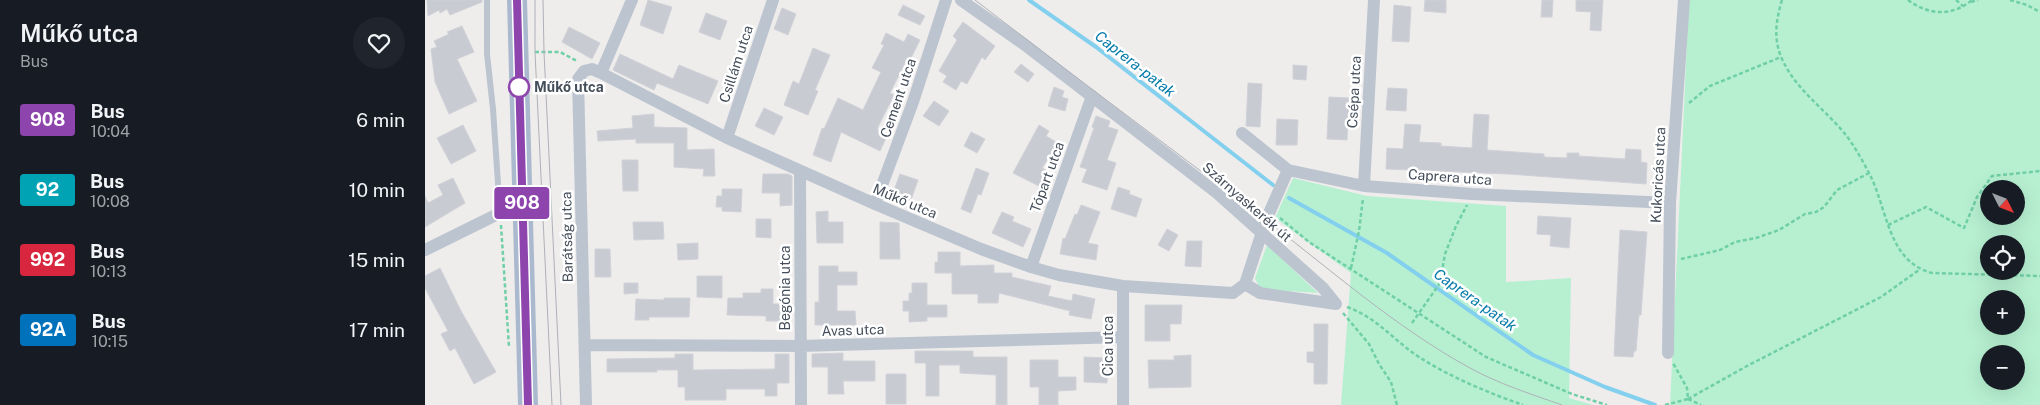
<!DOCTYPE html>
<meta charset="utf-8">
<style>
:root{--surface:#171b24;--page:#20242c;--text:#f1f3f6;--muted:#9ea1a6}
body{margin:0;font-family:"Public Sans",sans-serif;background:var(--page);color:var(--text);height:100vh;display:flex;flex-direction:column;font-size:19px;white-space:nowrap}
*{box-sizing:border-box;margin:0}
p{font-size:16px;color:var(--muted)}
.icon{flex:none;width:28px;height:28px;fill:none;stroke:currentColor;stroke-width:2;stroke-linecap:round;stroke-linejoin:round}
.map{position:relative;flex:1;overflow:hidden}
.sheet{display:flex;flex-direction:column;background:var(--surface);width:425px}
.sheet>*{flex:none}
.badge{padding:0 10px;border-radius:4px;font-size:18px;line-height:32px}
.needle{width:32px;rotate:132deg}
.controls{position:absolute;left:1555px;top:180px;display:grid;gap:10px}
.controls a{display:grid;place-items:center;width:45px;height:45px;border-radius:50%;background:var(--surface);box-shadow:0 5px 20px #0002;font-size:25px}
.map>.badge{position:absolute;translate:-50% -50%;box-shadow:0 0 0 2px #fff}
.round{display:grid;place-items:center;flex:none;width:52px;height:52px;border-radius:26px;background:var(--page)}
.summary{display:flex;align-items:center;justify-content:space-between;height:85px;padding:0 20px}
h1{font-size:24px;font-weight:600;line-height:38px}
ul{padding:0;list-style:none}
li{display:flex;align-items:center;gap:15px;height:70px;padding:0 20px}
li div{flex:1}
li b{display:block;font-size:19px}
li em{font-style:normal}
li .badge{min-width:55px;font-weight:700;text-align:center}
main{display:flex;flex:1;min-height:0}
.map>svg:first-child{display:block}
.green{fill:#b7f0d1;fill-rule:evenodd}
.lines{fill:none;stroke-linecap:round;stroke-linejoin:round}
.stream{stroke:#83d0ee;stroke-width:4}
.building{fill:#c9cbd2;stroke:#d0d2d8}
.path{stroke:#6fcfa6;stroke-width:2.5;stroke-dasharray:4 2.5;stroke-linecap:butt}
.lane{stroke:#bcc5cf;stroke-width:6}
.street{stroke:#bcc5cf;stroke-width:12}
.primary{stroke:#aab9cd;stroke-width:20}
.tram{stroke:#aeb1b7;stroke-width:1}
.line-casing{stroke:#fff;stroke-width:11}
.line{stroke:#8e44ad;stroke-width:8}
.stop-dot{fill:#fff;stroke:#8e44ad;stroke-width:2.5}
.labels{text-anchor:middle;stroke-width:5;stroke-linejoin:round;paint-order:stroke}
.street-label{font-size:14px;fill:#444e5a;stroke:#fff}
.stop-label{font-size:14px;font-weight:bold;fill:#444e5a;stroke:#fff;text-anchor:start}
.water-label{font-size:15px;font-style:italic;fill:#077caa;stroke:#fff}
</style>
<main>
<section class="sheet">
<div class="summary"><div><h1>Műkő utca</h1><p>Bus</p></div><a class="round"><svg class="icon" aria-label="heart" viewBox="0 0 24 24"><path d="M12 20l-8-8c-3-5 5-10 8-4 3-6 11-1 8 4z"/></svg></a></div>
<ul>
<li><span class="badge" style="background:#8e44ad;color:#fff">908</span><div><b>Bus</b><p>10:04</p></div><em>6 min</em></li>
<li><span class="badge" style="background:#00a3b4;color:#fff">92</span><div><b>Bus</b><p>10:08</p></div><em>10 min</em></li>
<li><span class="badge" style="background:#d7263d;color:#fff">992</span><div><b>Bus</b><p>10:13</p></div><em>15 min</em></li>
<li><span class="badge" style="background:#0072bc;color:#fff">92A</span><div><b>Bus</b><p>10:15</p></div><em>17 min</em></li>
</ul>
</section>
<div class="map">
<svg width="1615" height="405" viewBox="0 0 1615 405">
<rect width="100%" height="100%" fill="#efecec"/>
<path class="green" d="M1264,0H1615V405H1245ZM1564,189H1591V216H1564ZM1564,244H1591V271H1564ZM1564,299H1591V326H1564ZM1564,354H1591V381H1564Z
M868,178L942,196L1081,206V282L1146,278L1144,398L1168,405H916L926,273L850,218Z
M842,245L893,293L835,289L830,278Z"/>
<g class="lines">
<path class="stream" d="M604,0L671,47L848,185
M864,198L962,253L1108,355L1180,387L1230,405"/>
</g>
<path class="building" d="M2,0H57V2L25,15L22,9L15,13L14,10L3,16Z
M223,0L247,7L238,34L215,25Z
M1000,0H1021V13L999,11Z
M1117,0H1128L1127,17H1116Z
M1151,0H1178L1176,31L1165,30L1166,12L1151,11Z
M478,5L500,16L495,25L473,15Z
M969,5L986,7L984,42L967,41Z
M357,8L371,14L363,35L349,29Z
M281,13L302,21L295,40L274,32Z
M538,22L570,46L560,60L557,57L542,84L536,81L531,90L518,82L522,76L514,71L532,40L528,36Z
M37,26L49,52L32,59L52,101L24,114L10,82L6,49L12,47L9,41L24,34L22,32Z
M144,27L175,43L167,59L137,42Z
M461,33L479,42L483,34L495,40L486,58L483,57L465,93L469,95L452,129L463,134L455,151L416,132L406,162L388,155L397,128L399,129L413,98L438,110L456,72L447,68L459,45L456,44Z
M388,48L405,55L390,90L393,91L383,115L359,105L368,81L374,84Z
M195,54L248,79L254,65L293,81L283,104L232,83L229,90L188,70Z
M596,64L609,74L603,82L589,72Z
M868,65L882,66L881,80L868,79Z
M823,83L837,84L835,127L821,126Z
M629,87L639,91L637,97L643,99L640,111L623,106Z
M963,88L982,89L981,111L961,110Z
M904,97L924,98L922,140L902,139Z
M509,101L524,111L514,126L498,116Z
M339,108L358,117L349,135L330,126Z
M229,114V127L262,128V150L289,149L290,176H278L279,169L249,167V143H211V139L173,141L172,131L208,128L207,116Z
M1049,114L1064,115L1062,150L1119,154V157L1142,158V153H1154V156L1200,159L1201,149L1216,150V162L1222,163L1221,184L1083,174L961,169L962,148L978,149L980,124L996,125L994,142L1016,143V146L1047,148Z
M671,116L685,121L683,127L693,130L682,160L691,163L682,190L657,182L662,169L655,167L669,128L667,127Z
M852,119L873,120L872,145H851Z
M38,125L51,151L26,164L12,138Z
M614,125L624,131L621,136L633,143L617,168L624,172L616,187L588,173Z
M546,132L560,139L552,153L539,146Z
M197,160H213V191H198Z
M551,168L564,173L556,195L553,194L546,213L536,209Z
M338,174H363L367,176V205L355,206V193H337Z
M475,174L493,180L486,200L468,193Z
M28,178L40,203L0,227V196L3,203L18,195L13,185Z
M693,187L705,191L704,194L717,199L711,217L686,209Z
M297,189H317L316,212L297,211V207H291L292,196H297Z
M656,205L675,212L663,243L673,245L671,260L635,254L638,238L640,239L650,214L652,215Z
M403,211V222H418V243H392L391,212Z
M577,212L589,217L587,221L606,229L598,247L567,233Z
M1113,216L1146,218L1144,248L1125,246L1126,235L1112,234Z
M331,219H346V238L331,237Z
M208,222H238L239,239L209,240Z
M455,222L474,223L475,259H455Z
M742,229L753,235L744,251L733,245Z
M1195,230L1222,232L1216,315H1214L1211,351H1209L1208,357L1189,356Z
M762,241H777L776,267L760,266Z
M273,243V259L253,260L252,244Z
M170,249H185L186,277H170Z
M513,252H535V266L569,265V273H587V277L626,286L623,296L647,301L648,294L670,299L666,319L644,315L645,311L574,293L573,303H553V294H527V273H510V262H513Z
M394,266H413V272H432V285H412V311H430L431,325H390V302H394Z
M15,268L36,311L71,372L49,384L30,348L25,351L16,334L23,331L0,288V276Z
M272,276H297V298L272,297Z
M199,283H213V293L199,294Z
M487,283H502V305H522V317H502V321L484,322V311H478V301H484V293H487Z
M336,289H348V304H361V321H341V316L302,315L303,298H318V293H336Z
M239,298H265L264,317H224V320H210L211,299L239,300Z
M720,305H757L756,324H745V341H720Z
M889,324H903L902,384H889V363L882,362V352H889Z
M490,351H548V357H582V405H571V375L535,373V365H514V396H501V363H490Z
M418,353V361H450V381H418L419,394H403V367H387V354Z
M250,354H268V370L350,369V354H364V383H352V396H340V389H301V400H260V387H253V370H232V372H182V359L250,358Z
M766,355V387L724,388L723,360H749V356Z
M659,357L683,358L682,383L659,382Z
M605,360H633V377H651V390L633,391V405H614V387H605Z
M461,374H481V404H461Z"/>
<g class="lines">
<path class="path" d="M1357,0C1351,20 1348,39 1357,59C1371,90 1399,108 1420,134C1429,145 1437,160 1444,173C1463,209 1462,261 1507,273L1615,276
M1483,0C1503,15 1527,17 1547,0
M1531,0L1538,6
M1585,0L1602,5L1615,12
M1546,2L1553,0
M110,52H135L152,61
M1264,103L1285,86L1356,57
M855,218L884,242L1061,357L1147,394L1182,405
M76,225L84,347
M1463,225L1501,207L1539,228L1552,197L1567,176L1615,171
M1256,259L1295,250L1310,242L1331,238L1354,230L1380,214L1391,212L1399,207L1412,190L1444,173
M926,268L934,231L938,198
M922,307C953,318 968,340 994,357C1025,377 1064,393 1098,405
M918,313L944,344L954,364L966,382L972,405
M987,323L1015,283L1020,254L1031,226L1042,205
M1263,399L1322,366L1456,297L1494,270
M1263,399L1276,405
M1240,405L1263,399L1262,388L1248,363"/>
<path class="lane" d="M62,0V54L68,109L75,213"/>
<path class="street" d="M536,0L600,45L792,193L898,288L911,304
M176,73L207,0
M817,133L863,170L939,186L1047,194L1245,203
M302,138L348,0
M375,171L376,405
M939,186L949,0
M450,204L488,102L521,0
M0,250L97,202
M606,267L667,96
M820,284L835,293L911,304
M160,345L375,346L698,337
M1243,353L1245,203L1259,0
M161,405L153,79L159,71L167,69L176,73L302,138L450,204L556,249L606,267L634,275L698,286L808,293L820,284L841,220L863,170
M698,405V286"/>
<path class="primary" d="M92,0L103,405"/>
<path class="tram" d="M110,0V52L127,405
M118,0L119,52L136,405
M550,0C645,73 741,145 837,217C905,269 970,327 1045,368C1074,384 1106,394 1137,405"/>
</g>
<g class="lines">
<defs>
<path id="line" d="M92,0L103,405"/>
</defs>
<use href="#line" class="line-casing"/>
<use href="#line" class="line"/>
</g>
<circle class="stop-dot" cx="94" cy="87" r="10"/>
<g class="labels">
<g class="street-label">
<text transform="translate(311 64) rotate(-72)" y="5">Csillám utca</text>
<text transform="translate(929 92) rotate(-87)" y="5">Csépa utca</text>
<text transform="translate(473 98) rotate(-71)" y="5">Cement utca</text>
<text transform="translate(1233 175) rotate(-87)" y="5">Kukoricás utca</text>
<text transform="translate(622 177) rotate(-70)" y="5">Tópart utca</text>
<text transform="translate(1025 177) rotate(4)" y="5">Caprera utca</text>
<text transform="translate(480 201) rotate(23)" y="5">Műkő utca</text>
<text transform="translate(822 202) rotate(41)" y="5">Szárnyaskerék út</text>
<text transform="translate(142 237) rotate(-91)" y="5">Barátság utca</text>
<text transform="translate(360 288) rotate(-90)" y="5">Begónia utca</text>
<text transform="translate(428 330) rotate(-2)" y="5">Avas utca</text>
<text transform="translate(683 346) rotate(-90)" y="5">Cica utca</text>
</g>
<g class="stop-label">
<text x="109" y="92">Műkő utca</text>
</g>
<g class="water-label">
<text transform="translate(710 64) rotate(38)" y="5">Caprera-patak</text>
<text transform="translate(1050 300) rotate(35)" y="5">Caprera-patak</text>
</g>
</g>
</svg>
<div class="controls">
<a><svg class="needle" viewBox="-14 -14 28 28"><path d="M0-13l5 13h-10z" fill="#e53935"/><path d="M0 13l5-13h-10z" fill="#9ea1a6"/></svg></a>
<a><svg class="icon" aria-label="locate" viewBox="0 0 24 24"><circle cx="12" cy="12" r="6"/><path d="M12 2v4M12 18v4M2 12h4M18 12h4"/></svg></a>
<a>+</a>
<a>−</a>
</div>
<b class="badge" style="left:97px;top:203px;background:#8e44ad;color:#fff">908</b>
</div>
</main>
